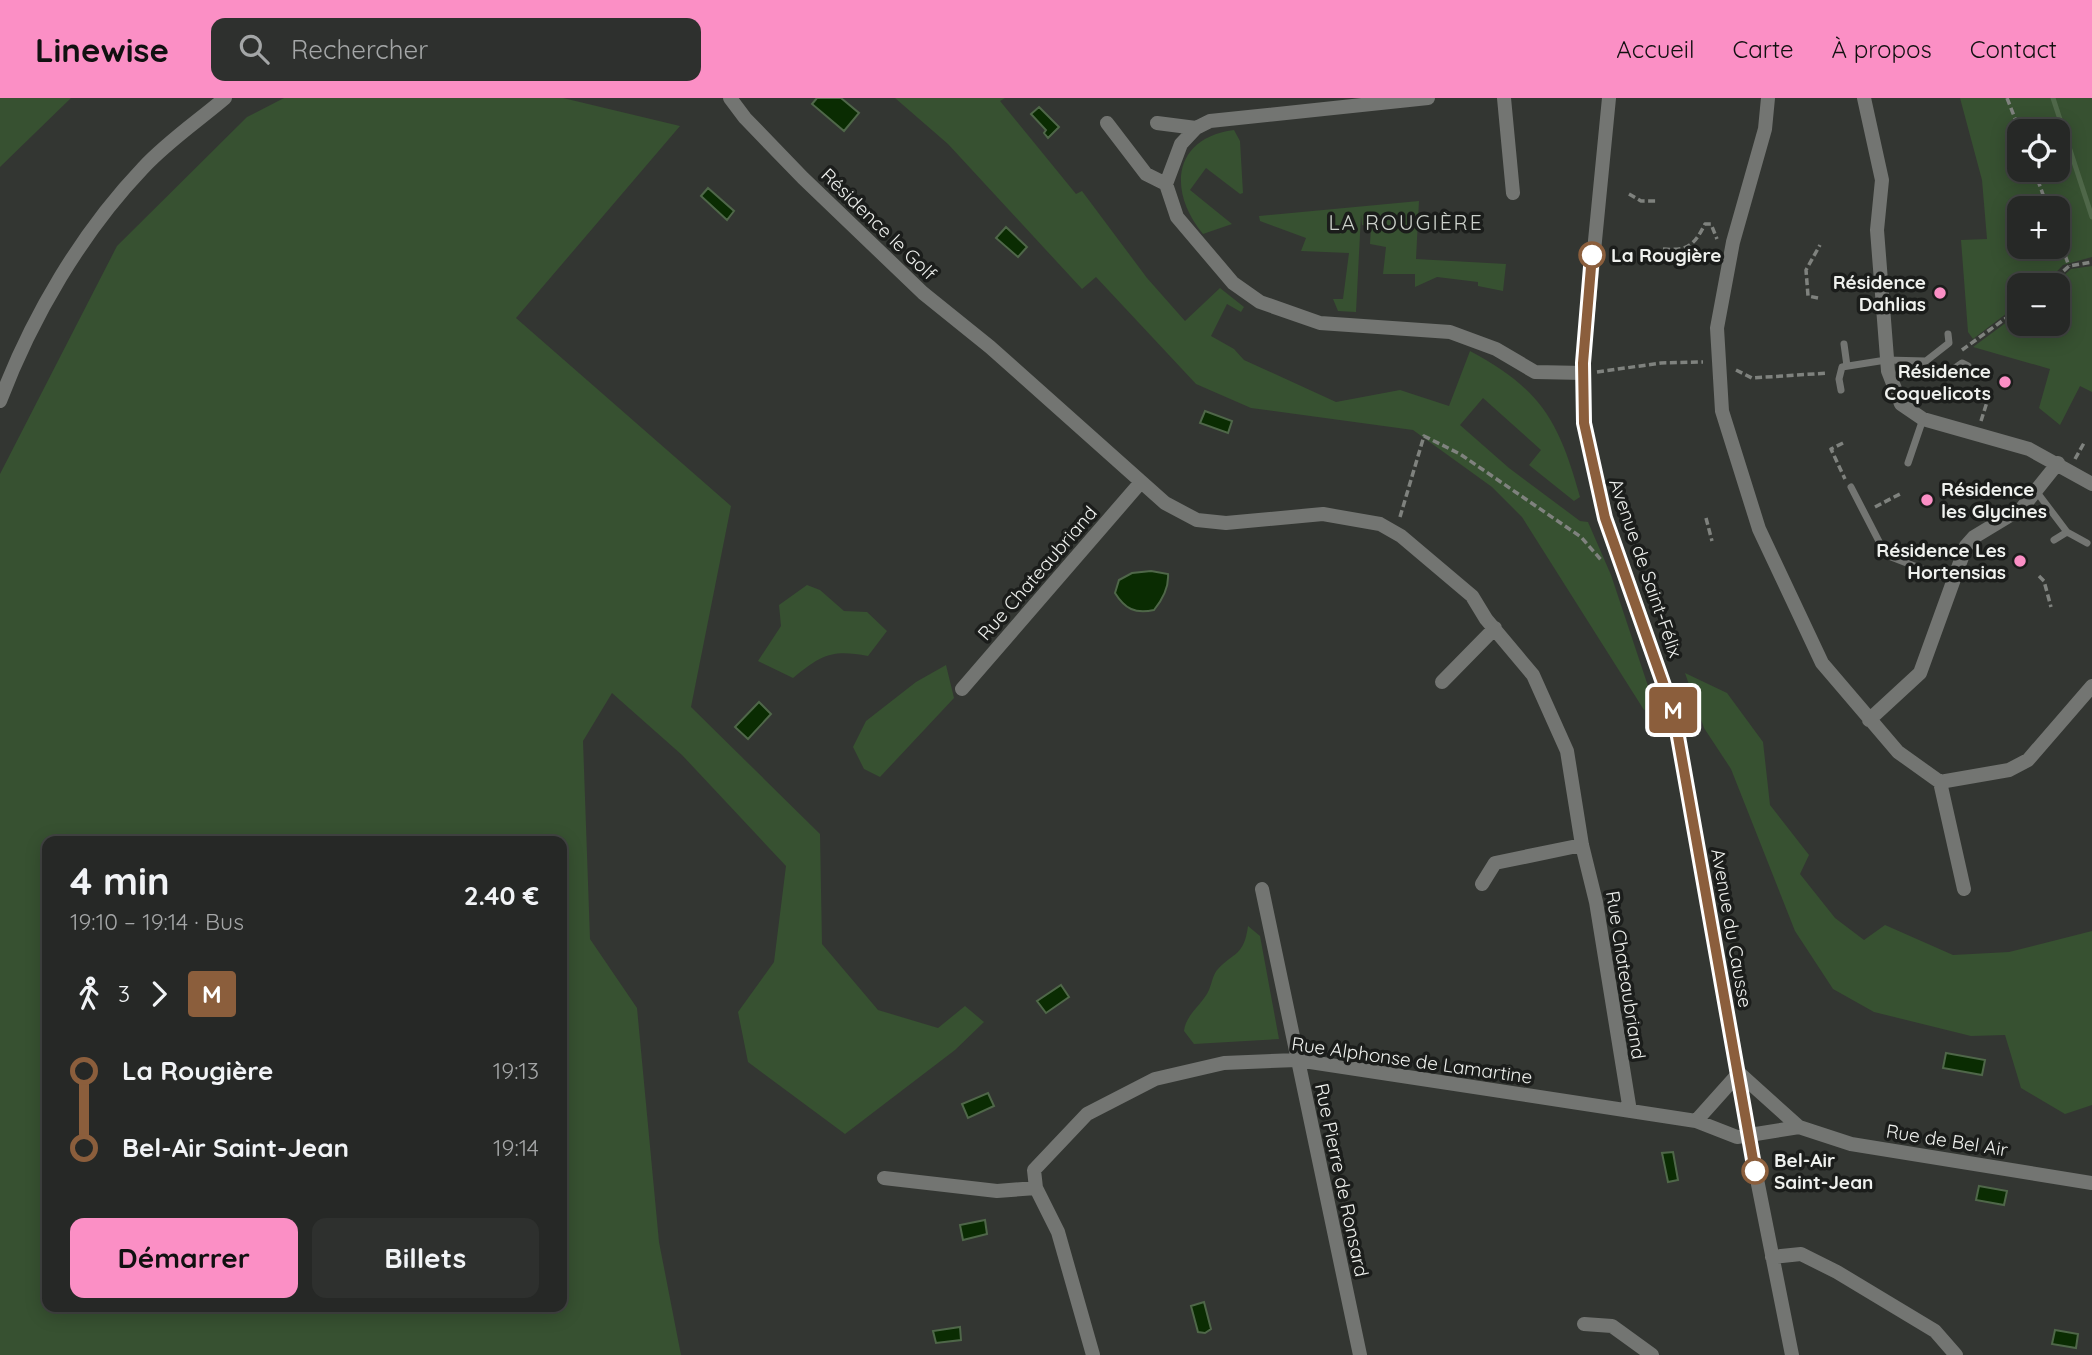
<!DOCTYPE html>
<html lang="fr">
<meta charset="utf-8">
<style>
:root{--surface:#262826;--page:#2e302e;--text:#f1f3f6;--muted:#a4a6a7;--line:#424443;--accent:#fb8fc5}
body{margin:0;font-family:Quicksand,sans-serif;background:var(--page);color:var(--text);height:100vh;display:flex;flex-direction:column;font-size:26px;white-space:nowrap}
*{box-sizing:border-box;margin:0}
p{font-size:23px;color:var(--muted)}
.icon{flex:none;width:38px;height:38px;fill:none;stroke:currentColor;stroke-width:2;stroke-linecap:round;stroke-linejoin:round}
.map{position:relative;flex:1;overflow:hidden}
.side{position:absolute;left:42px;top:738px;width:525px;height:476px;display:flex;flex-direction:column;background:var(--surface);border-radius:14px;box-shadow:0 4px 18px #0003,0 0 0 2px var(--line)}
.side>*{flex:none}
.badge{padding:0 14px;border-radius:5px;font-size:24px;line-height:46px}
.buttons{position:absolute;left:2007px;top:21px;display:grid;gap:14px}
.buttons a{display:grid;place-items:center;width:63px;height:63px;border-radius:14px;background:var(--surface);box-shadow:0 4px 18px #0003,0 0 0 2px var(--line);font-size:35px}
.map>.badge{position:absolute;translate:-50% -50%;box-shadow:0 0 0 4px #fff}
.legs{display:flex;align-items:center;gap:10px;height:77px;padding:0 28px;font-size:23px}
.legs p{margin-inline-start:auto}
.overview{display:flex;align-items:center;justify-content:space-between;height:119px;padding:0 28px}
h1{font-size:38px;font-weight:700;line-height:52px}
.primary-button{display:flex;gap:14px;margin-top:auto;padding:14px 28px}
.primary-button a{flex:1;height:80px;border-radius:14px;background:var(--accent);color:#111;font-size:28px;font-weight:700;line-height:80px;text-align:center}
.primary-button a+a{background:var(--page);color:var(--text)}
ul{padding:0 28px;list-style:none}
li{display:flex;align-items:center;gap:24px;height:77px;font-size:26px}
li i{display:grid;place-items:center;width:10px;height:100%;margin:0 9px;background:currentColor}
li i::after{content:'';width:18px;height:18px;margin:-9px;border:5px solid;border-radius:50%;background:var(--surface)}
li p{margin-inline-start:auto}
li:first-child i{background:linear-gradient(#0000 50%,currentColor 0)}
li:last-child i{background:linear-gradient(currentColor 50%,#0000 0)}
header{display:flex;align-items:center;gap:42px;box-sizing:border-box;height:98px;padding:0 35px;background:var(--accent);color:#111}
header strong{font-size:33px}
nav{display:flex;gap:38px;margin-inline-start:auto;font-size:24px}
.search{width:490px;height:63px;background:var(--page);display:flex;align-items:center;gap:18px;box-sizing:border-box;padding:0 24px;border-radius:14px;color:var(--muted);font-size:26px}
.map>svg:first-child{display:block}
.green{fill:#375131;fill-rule:evenodd}
.water{fill:#0a2c02;stroke:#4f6749;stroke-width:2}
.lines{fill:none;stroke-linecap:round;stroke-linejoin:round}
.stream{stroke:#4f6749;stroke-width:5}
.path{stroke:#7f827e;stroke-width:3.5;stroke-dasharray:7 3.5;stroke-linecap:butt}
.lane{stroke:#737572;stroke-width:7}
.street{stroke:#737572;stroke-width:14}
.line-1-casing{stroke:#fff;stroke-width:16}
.line-1{stroke:#8b5e3c;stroke-width:10}
.stop-1-dot{fill:#fff;stroke:#8b5e3c;stroke-width:3.5}
.poi-dot{fill:#fb8fc5;stroke:#1b1d1b;stroke-width:2.5}
.labels{text-anchor:middle;stroke-width:7;stroke-linejoin:round;paint-order:stroke}
.street-label{font-size:19px;fill:#eff1ee;stroke:#1b1d1b}
.stop-label{font-size:19px;font-weight:bold;fill:#eff1ee;stroke:#1b1d1b;text-anchor:start}
.poi-label{font-size:19px;font-weight:bold;fill:#eff1ee;stroke:#1b1d1b;text-anchor:end}
.neighbourhood-label{font-size:21px;letter-spacing:2px;fill:#ccd1cb;stroke:#1b1d1b}
</style>
<header>
<strong>Linewise</strong>
<div class="search"><svg class="icon" aria-label="search" viewBox="0 0 24 24"><circle cx="10" cy="10" r="6"/><path d="M15 15l6 6"/></svg>Rechercher</div>
<nav><a>Accueil</a><a>Carte</a><a>À propos</a><a>Contact</a></nav>
</header>
<div class="map">
<svg width="2092" height="1257" viewBox="0 0 2092 1257">
<rect width="100%" height="100%" fill="#333632"/>
<path class="green" d="M0,0H71L0,69Z
M284,0H563L680,28L516,220L731,408L691,609L820,736L822,846L878,912L938,930L965,908L984,924L955,952L845,1036L748,964L738,914L774,864L786,768L682,657L612,595L583,643L590,841L637,910L659,1144L681,1257H0V376L117,148L247,19ZM47,744H562V1209H47Z
M895,0H1005L1000,3L1076,96L1082,93L1147,180L1185,223L1220,190L1244,209L1241,214L1227,206L1211,238L1234,251L1244,262L1336,304L1400,292L1449,308L1470,253C1541,291 1559,323 1580,399L1574,403L1529,367L1541,352L1483,300L1460,327L1509,370L1580,423L1588,424L1611,477L1655,609L1644,612L1522,419L1492,389L1413,332L1251,310L1196,286L1096,179L1082,191L948,46Z
M1960,0H2092V159L2063,167L2044,187H2020L2019,206L1973,241L1968,234L1961,142L1987,141L1982,82ZM2020,33H2058V72H2020ZM2058,110V149H2020V110Z
M1234,32L1240,43L1243,95L1240,96L1206,70L1190,92L1232,126L1203,136C1168,94 1172,40 1234,32Z
M1419,103L1416,161L1506,166L1503,193L1478,188V184L1437,179L1415,189V176H1383L1386,149L1370,146L1371,129L1362,127L1361,117L1356,214L1338,213L1333,201H1343L1349,155L1301,153L1306,140L1260,123L1259,118Z
M2092,168V294L2080,288L2060,327L2039,310L2050,271L1973,249L2019,215L2020,226H2058V187H2053L2071,171Z
M807,487L820,492L844,513L867,514L887,533L868,558C832,551 821,557 793,580L758,563L781,528L779,507Z
M946,567L954,600L880,679L864,671L853,649L866,623L916,584Z
M1685,575L1727,595L1763,644L1770,707L1809,757L1800,776L1835,820L1864,842L1885,827L1953,857L2009,854L2092,833V1007L2065,1016L2021,990L2005,937L1971,938L1874,914L1833,891L1795,833L1731,671L1704,630Z
M1248,828L1260,838L1279,941L1194,946L1184,933C1186,916 1202,907 1209,892C1212,885 1213,876 1218,871C1234,854 1244,858 1248,828Z"/>
<path class="water" d="M817,0H841L859,15L844,33L812,6Z
M1039,9L1059,29L1048,40L1044,35L1046,32L1031,16Z
M708,90L734,113L727,122L701,98Z
M1006,129L1027,149L1018,159L996,140Z
M1205,313L1232,323L1228,335L1200,325Z
M1151,473L1168,476C1169,489 1162,502 1154,512C1135,516 1125,511 1115,495L1119,482L1132,475Z
M759,604L771,616L748,641L735,629Z
M1061,887L1069,899L1046,915L1037,903Z
M1946,955L1985,962L1982,977L1943,970Z
M988,995L994,1008L968,1020L962,1006Z
M1673,1054L1678,1082L1668,1084L1662,1055Z
M1979,1088L2007,1093L2004,1107L1976,1102Z
M985,1122L987,1136L963,1142L960,1127Z
M1204,1204L1211,1231L1205,1235L1198,1234L1191,1208Z
M960,1229L961,1242L936,1245L933,1233Z
M2055,1232L2078,1236L2076,1250L2052,1246Z"/>
<g class="lines">
<path class="stream" d="M2053,0L2092,119"/>
<path class="path" d="M2007,0L2020,33
M2034,72L2048,110
M1629,96L1641,103H1658
M2058,138L2069,168
M1663,151C1687,153 1694,148 1705,126H1711L1717,141
M2048,187L2069,168L2092,164
M1896,188L1915,186
M1818,200L1808,198L1806,172L1820,147
M1962,252L2020,210
M1736,272L1752,280L1828,275
M1597,274L1661,265L1703,264
M1981,323L1987,304
M1843,345L1831,351L1845,381
M2075,361L2084,345
M1875,409L1900,396
M1400,419L1424,338L1460,356L1581,439L1602,463
M1706,420L1712,443
M2039,478L2044,483L2051,509"/>
<path class="lane" d="M1844,246L1847,268
M1916,265C1932,275 1946,278 1962,265L1968,268
M1841,292L1839,281L1842,269L1886,262L1926,263L1949,245L1948,236
M1908,365L1923,321
M1851,389L1886,457L1953,483
M2036,393L2067,434L2087,445
M2054,442L2067,434"/>
<path class="street" d="M730,0L745,20L803,80L923,195L990,249L1165,405L1197,422L1226,425L1323,416L1380,426L1401,438L1472,498L1486,521L1533,577L1567,653L1582,747L1596,804L1630,1013
M1428,0L1210,23L1196,30L1181,46L1166,86L1177,119L1233,185L1260,204L1320,225L1450,234L1496,251L1535,274L1584,275
M1504,0L1513,95
M1609,0L1583,265L1584,325L1605,420L1674,616L1748,1036L1792,1257
M1768,0L1765,31L1733,144L1717,230L1722,313L1759,431L1822,565L1898,654L1940,684L2009,672L2028,662L2092,588
M1864,0L1882,82L1877,132L1888,273L1901,306L1923,321L2029,351L2092,386
M1107,25L1146,76L1166,86
M1157,25L1196,30
M0,303C32,219 81,135 143,70C167,44 198,23 225,0
M1442,584L1495,530
M962,591L1141,384
M1869,622L1920,575L1966,448L1974,439L2022,410L2058,365
M1940,684L1964,791
M1482,786L1495,765L1582,747
M1262,791L1360,1257
M1799,1029L1851,1046L2092,1085
M884,1080L997,1093L1036,1090L1058,1134L1093,1257
M1036,1090L1034,1072L1087,1016L1155,981L1224,965L1297,962L1696,1023L1737,1039L1799,1029L1739,975L1696,1023
M1772,1159L1801,1156L1837,1174L1935,1233L1956,1257
M1584,1226L1612,1228L1652,1257"/>
</g>
<g class="lines">
<defs>
<path id="line-1" d="M1592,157L1583,265L1584,325L1605,420L1674,616L1755,1073"/>
</defs>
<use href="#line-1" class="line-1-casing"/>
<use href="#line-1" class="line-1"/>
</g>
<g class="stop-1-dot">
<circle cx="1592" cy="157" r="12"/>
<circle cx="1755" cy="1073" r="12"/>
</g>
<g class="poi-dot">
<circle cx="1940" cy="195" r="7"/>
<circle cx="2005" cy="284" r="7"/>
<circle cx="1927" cy="402" r="7"/>
<circle cx="2020" cy="463" r="7"/>
</g>
<g class="labels">
<g class="street-label">
<text transform="translate(879 126) rotate(44)" y="7">Résidence le Golf</text>
<text transform="translate(1646 470) rotate(71)" y="7">Avenue de Saint-Félix</text>
<text transform="translate(1037 475) rotate(-49)" y="7">Rue Chateaubriand</text>
<text transform="translate(1732 830) rotate(80)" y="7">Avenue du Causse</text>
<text transform="translate(1626 877) rotate(81)" y="7">Rue Chateaubriand</text>
<text transform="translate(1412 962) rotate(8)" y="7">Rue Alphonse de Lamartine</text>
<text transform="translate(1947 1042) rotate(9)" y="7">Rue de Bel Air</text>
<text transform="translate(1342 1082) rotate(78)" y="7">Rue Pierre de Ronsard</text>
</g>
<g class="stop-label">
<text x="1611" y="164">La Rougière</text>
<text x="1774" y="1069">Bel-Air<tspan x="1774" dy="22">Saint-Jean</tspan></text>
</g>
<g class="poi-label">
<text x="1926" y="191">Résidence<tspan x="1926" dy="22">Dahlias</tspan></text>
<text x="1991" y="280">Résidence<tspan x="1991" dy="22">Coquelicots</tspan></text>
<text x="1941" y="398" text-anchor="start">Résidence<tspan x="1941" dy="22">les Glycines</tspan></text>
<text x="2006" y="459">Résidence Les<tspan x="2006" dy="22">Hortensias</tspan></text>
</g>
<g class="neighbourhood-label">
<text x="1406" y="132">LA ROUGIÈRE</text>
</g>
</g>
</svg>
<div class="buttons">
<a><svg class="icon" aria-label="locate" viewBox="0 0 24 24"><circle cx="12" cy="12" r="6"/><path d="M12 2v4M12 18v4M2 12h4M18 12h4"/></svg></a>
<a>+</a>
<a>−</a>
</div>
<b class="badge" style="left:1673px;top:612px;background:#8b5e3c;color:#fff">M</b>
<section class="side">
<div class="overview"><div><h1>4 min</h1><p>19:10 – 19:14 · Bus</p></div><b>2.40 €</b></div>
<div class="legs"><svg class="icon" aria-label="walk" viewBox="0 0 24 24"><circle cx="13" cy="4" r="2"/><path d="M13 8l-2 6 4 7M11 14l-3 7M7 12l3-4h3l4 4"/></svg>3<svg class="icon" aria-label="forward" viewBox="0 0 24 24"><path d="M9 5l7 7-7 7"/></svg><b class="badge" style="background:#8b5e3c;color:#fff">M</b></div>
<ul>
<li><i style="color:#8b5e3c"></i><b>La Rougière</b><p>19:13</p></li>
<li><i style="color:#8b5e3c"></i><b>Bel-Air Saint-Jean</b><p>19:14</p></li>
</ul>
<div class="primary-button"><a>Démarrer</a><a>Billets</a></div>
</section>
</div>
